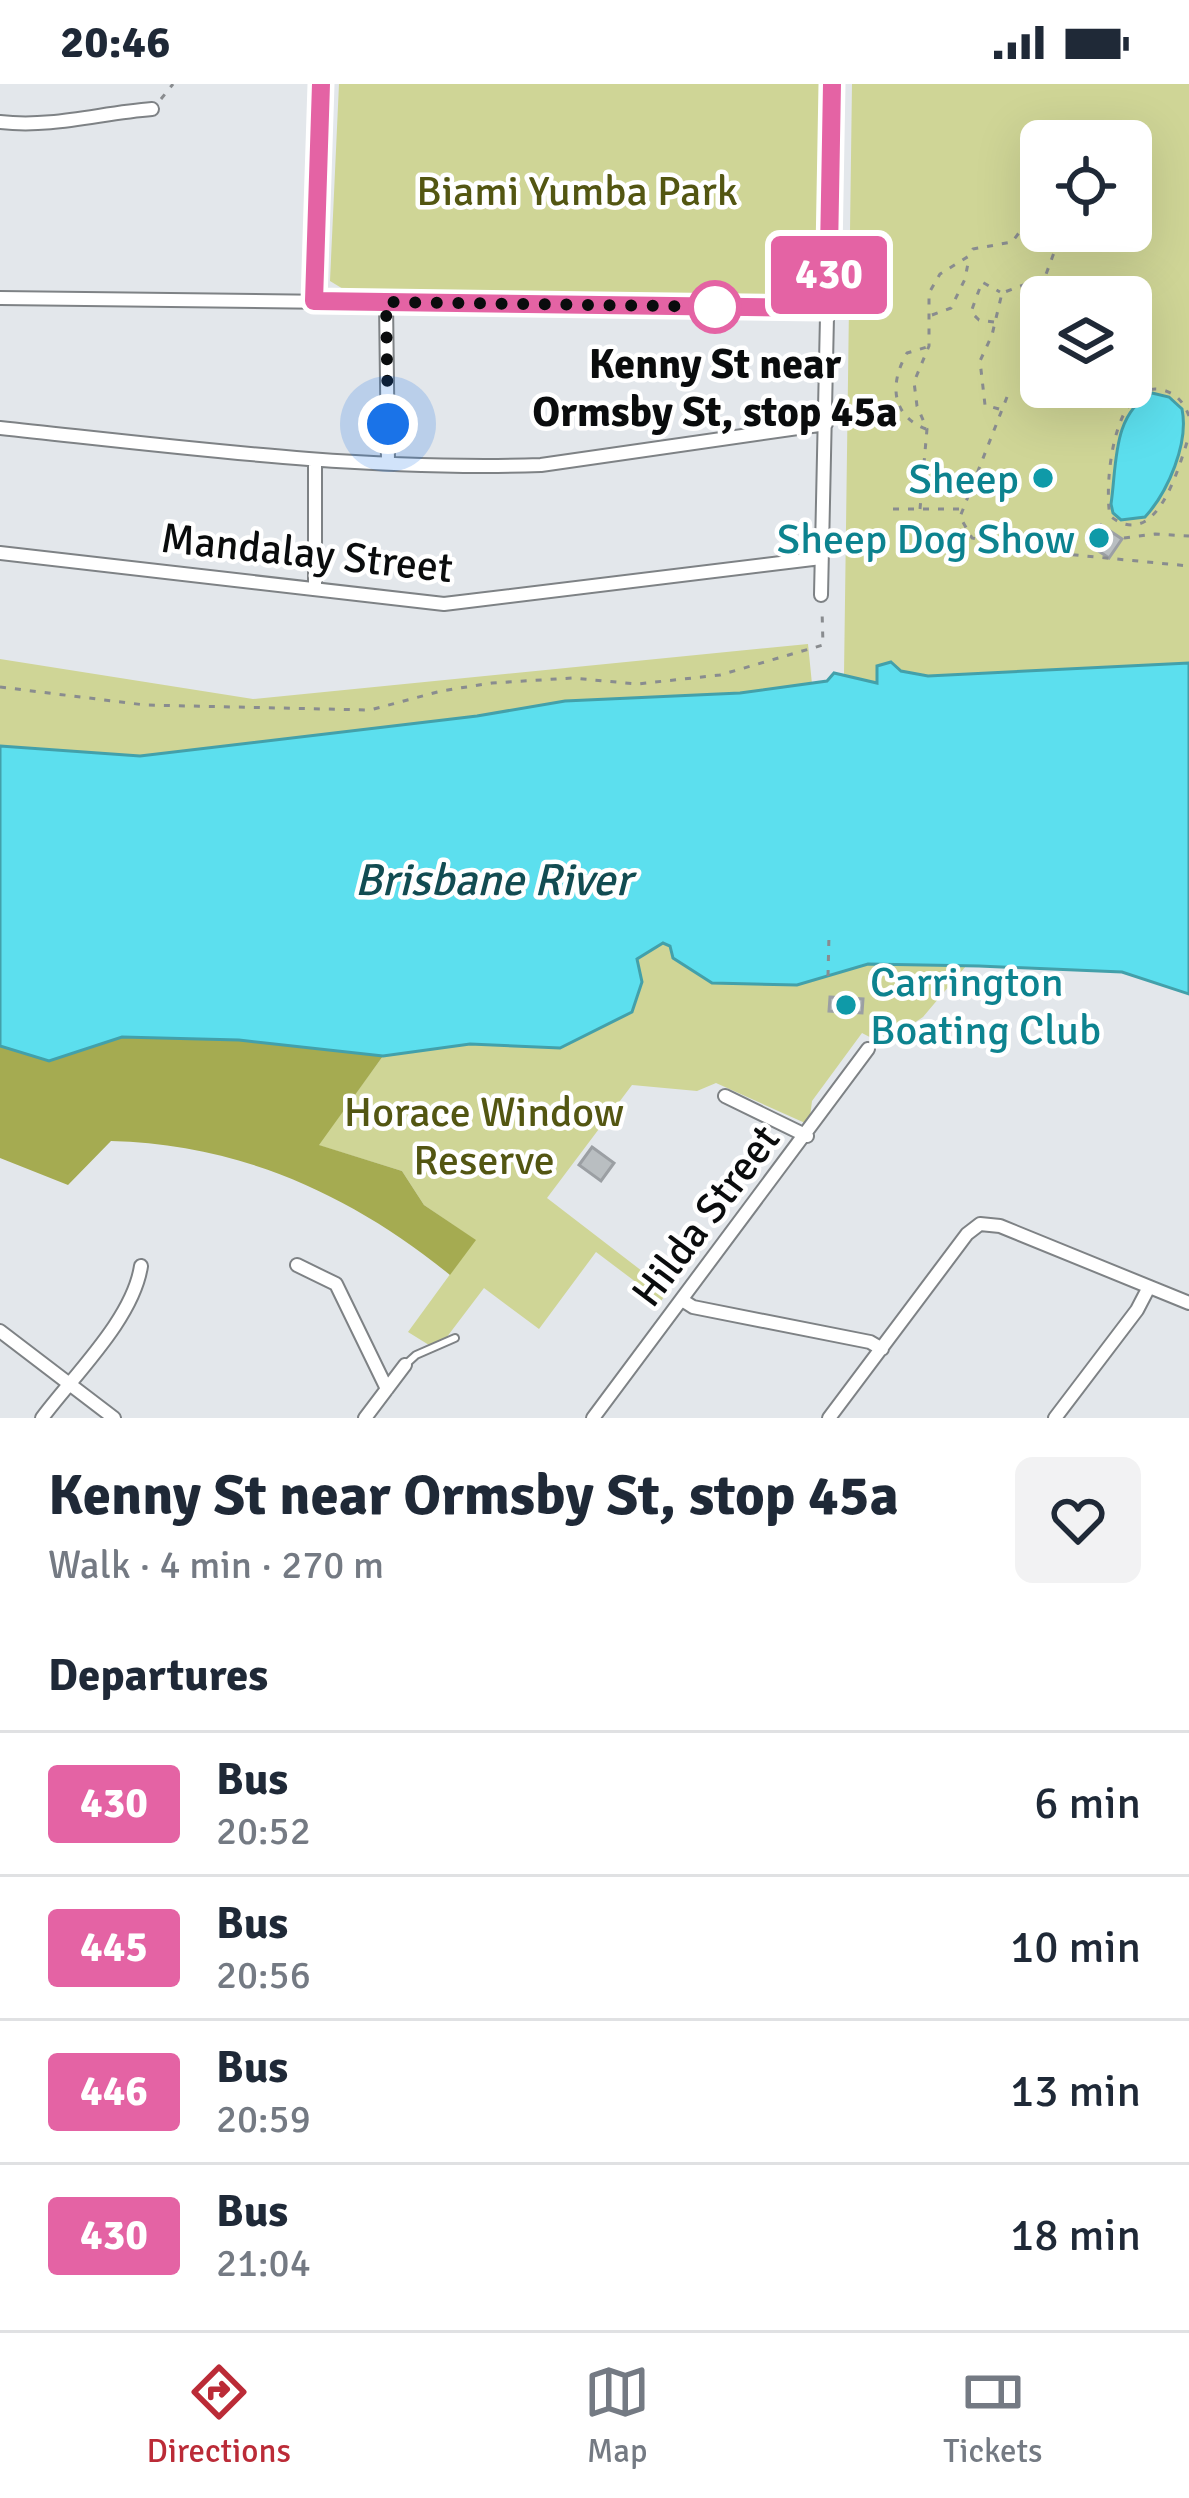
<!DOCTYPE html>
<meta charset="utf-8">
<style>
:root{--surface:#fff;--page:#f2f2f3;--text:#1f2937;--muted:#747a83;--line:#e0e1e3;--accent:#bb2b37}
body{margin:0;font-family:Signika,sans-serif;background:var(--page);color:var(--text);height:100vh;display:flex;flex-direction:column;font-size:45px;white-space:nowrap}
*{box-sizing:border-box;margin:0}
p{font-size:39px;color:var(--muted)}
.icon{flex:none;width:66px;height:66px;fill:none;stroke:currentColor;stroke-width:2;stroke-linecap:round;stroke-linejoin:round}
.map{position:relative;height:1334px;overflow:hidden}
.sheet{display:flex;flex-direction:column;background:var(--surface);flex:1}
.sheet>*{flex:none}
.badge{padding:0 24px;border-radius:9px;font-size:42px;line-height:78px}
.tools{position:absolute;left:1020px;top:36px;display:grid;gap:24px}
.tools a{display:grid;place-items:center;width:132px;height:132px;border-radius:18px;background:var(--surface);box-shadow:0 12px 48px #0002;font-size:60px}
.you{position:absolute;width:60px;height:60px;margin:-30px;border:9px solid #fff;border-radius:50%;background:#1a73e8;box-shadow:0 0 0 18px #1a73e833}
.map>.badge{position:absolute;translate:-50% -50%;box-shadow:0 0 0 6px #fff}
h2{padding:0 48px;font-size:45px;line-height:108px}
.round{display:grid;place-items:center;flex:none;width:126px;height:126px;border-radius:18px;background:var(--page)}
.overview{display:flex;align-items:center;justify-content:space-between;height:204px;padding:0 48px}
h1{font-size:57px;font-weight:700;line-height:90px}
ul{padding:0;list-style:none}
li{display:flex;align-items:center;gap:36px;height:144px;padding:0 48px;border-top:3px solid var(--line)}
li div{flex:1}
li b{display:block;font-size:45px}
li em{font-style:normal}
li .badge{min-width:132px;font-weight:700;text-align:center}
.status{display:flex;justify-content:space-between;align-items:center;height:84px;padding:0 60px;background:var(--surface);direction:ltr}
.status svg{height:33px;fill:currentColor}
.tabs{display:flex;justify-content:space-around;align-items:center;height:168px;border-top:3px solid var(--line);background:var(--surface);font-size:33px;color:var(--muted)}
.tabs a{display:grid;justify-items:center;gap:6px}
.tabs .current{color:var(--accent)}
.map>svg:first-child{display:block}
.green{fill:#cfd596;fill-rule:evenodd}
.forest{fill:#a5ab51}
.water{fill:#5cdfee;stroke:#43a0aa;stroke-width:3}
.building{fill:#b9bec1;stroke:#9b9fa3;stroke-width:3}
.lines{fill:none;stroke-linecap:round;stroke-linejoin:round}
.lane-casing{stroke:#7e8285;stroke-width:10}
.street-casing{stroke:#7e8285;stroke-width:16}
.path{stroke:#898c8f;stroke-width:3;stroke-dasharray:6 9;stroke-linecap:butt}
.lane{stroke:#fff;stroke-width:6}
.street{stroke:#fff;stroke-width:12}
.line-casing{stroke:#fff;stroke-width:27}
.line{stroke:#e463a4;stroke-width:18}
.walk{stroke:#0a0c0d;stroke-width:12;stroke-dasharray:0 21.6}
.stop-dot{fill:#fff;stroke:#e463a4;stroke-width:6}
.culture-dot{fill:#0f9aa8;stroke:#fff;stroke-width:4.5}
.labels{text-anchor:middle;stroke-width:9;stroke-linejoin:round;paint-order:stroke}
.park-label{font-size:42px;fill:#535612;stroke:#fff}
.stop-label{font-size:42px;font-weight:bold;fill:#0a0c0d;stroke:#fff}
.culture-label{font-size:42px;fill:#0d838f;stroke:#fff;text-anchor:end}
.street-label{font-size:42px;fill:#0a0c0d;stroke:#fff}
.water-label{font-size:45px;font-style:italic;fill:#124c52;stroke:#fff}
</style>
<div class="status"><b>20:46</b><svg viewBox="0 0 49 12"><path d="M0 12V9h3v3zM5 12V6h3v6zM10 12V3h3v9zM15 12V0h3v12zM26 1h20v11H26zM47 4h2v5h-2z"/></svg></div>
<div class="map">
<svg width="1189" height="1334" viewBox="0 0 1189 1334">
<rect width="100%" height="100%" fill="#e3e7eb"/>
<path class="green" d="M339,0H823V196L800,213L353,211L330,197Z
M852,0H1189V579L928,592C887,585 883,608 844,591ZM1041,57H1131V147H1041ZM1041,213H1131V303H1041Z
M808,560L812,600L740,609L565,617L477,632L140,672L0,662V575L253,615Z
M663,858L797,901L868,880L966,882L923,933L883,960L862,949L812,1017L810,1033L805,1039L716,999L697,1007L632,1001L547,1114L668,1207L661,1217L596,1168L539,1245L484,1204L437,1266L408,1248L475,1156L424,1121L402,1087L318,1061L383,972L470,960L560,964L634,924L642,898L637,875Z"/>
<path class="forest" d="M122,953L239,956L383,972L319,1061L402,1087L424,1121L476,1156L450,1191C352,1111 240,1060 111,1057L68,1101L0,1074V962L49,977Z"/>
<path class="water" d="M1152,309L1169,313L1182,325C1189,359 1168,408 1145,433L1121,436L1113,429L1111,420C1117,380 1112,330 1152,309Z
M891,578L901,587L928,592L1189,579V910L1122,888L979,882L868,880L797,901L712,899L673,874L670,862L663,859L637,875L642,898L632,928L560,964L470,960L383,972L239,956L122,953L49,977L0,962V662L140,672L477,632L565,617L740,609L827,597L834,589L877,599V582Z"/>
<path class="building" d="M1101,441L1122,455L1109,474L1088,460Z
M830,913L863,915L862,929L829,927Z
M592,1063L614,1079L601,1097L579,1081Z"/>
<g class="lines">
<defs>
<path id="lane" d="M405,1281L416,1271L455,1254"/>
<path id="street" d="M0,38C53,44 100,29 152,25
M0,214L828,224
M314,217L321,0
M386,218L388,378
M0,344C180,363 360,387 541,381L826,340
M0,469L444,520L821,474
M315,505V378
M821,511L832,0
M725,1012L807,1052
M297,1181L336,1200L387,1305
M682,1216L693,1223L870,1258L882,1265
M0,1247L114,1334
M42,1334C74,1291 133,1235 141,1182
M365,1334L405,1281
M593,1334L868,965
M829,1334L967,1150L980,1140L1000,1142L1189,1219
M1055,1334L1137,1226L1149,1203"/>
</defs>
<use href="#lane" class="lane-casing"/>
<use href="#street" class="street-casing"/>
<path class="path" d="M161,15L173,0
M932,231L951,224L965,195L969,174
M994,238L979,236L971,228L982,198L1000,208
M1007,313L960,433L972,454L1065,470L1189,482
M999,325L985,321L980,277L992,251L1002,209L1045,193L1062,147
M1189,332C1184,319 1177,310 1163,306C1113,294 1104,401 1110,432C1157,469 1179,382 1189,352
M926,345C890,331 890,298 907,269L927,263
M893,425H961
M920,425L927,345L917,322L914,298L929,262V209L940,190L969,172L973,165L1012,158L1028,137L1041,134
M1124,454L1155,450L1189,452
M0,603L145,621L370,626L441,607L492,599L572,594L637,600L720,591L823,561L822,525
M828,892L829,851"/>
<use href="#lane" class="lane"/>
<use href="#street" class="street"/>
</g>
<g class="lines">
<defs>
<path id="line" d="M321,0L314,217L823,224H828L832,0"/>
</defs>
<use href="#line" class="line-casing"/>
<use href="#line" class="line"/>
<path class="walk" d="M388,340L386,218L735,223H715"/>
</g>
<circle class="stop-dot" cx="715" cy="223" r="24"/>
<g class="culture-dot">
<circle cx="1043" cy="394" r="12"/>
<circle cx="1099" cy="454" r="12"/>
<circle cx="846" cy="921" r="12"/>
</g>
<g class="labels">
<g class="park-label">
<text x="577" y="121">Biami Yumba Park</text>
<text x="484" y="1042">Horace Window<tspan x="484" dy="48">Reserve</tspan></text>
</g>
<g class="stop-label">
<text x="715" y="294">Kenny St near<tspan x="715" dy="48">Ormsby St, stop 45a</tspan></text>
</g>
<g class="culture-label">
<text x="1019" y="409">Sheep</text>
<text x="1075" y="469">Sheep Dog Show</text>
<text x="870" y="912" text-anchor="start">Carrington<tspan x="870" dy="48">Boating Club</tspan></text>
</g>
<g class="street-label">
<text transform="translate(307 468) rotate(6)" y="15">Mandalay Street</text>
<text transform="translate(705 1131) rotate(-53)" y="15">Hilda Street</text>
</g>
<g class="water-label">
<text x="493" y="811">Brisbane River</text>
</g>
</g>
</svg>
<div class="tools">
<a><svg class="icon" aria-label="locate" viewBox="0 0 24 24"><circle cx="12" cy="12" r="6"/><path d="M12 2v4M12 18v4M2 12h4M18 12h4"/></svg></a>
<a><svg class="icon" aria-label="layers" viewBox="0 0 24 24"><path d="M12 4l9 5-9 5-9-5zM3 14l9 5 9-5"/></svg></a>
</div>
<div class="you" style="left:388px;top:340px"></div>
<b class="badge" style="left:829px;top:191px;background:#e463a4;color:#fff">430</b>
</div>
<section class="sheet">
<div class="overview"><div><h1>Kenny St near Ormsby St, stop 45a</h1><p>Walk · 4 min · 270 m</p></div><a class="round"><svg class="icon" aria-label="heart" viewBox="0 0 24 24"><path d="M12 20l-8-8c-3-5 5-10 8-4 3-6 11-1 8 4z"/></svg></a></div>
<h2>Departures</h2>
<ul>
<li><span class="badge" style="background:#e463a4;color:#fff">430</span><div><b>Bus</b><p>20:52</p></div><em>6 min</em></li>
<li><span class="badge" style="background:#e463a4;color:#fff">445</span><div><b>Bus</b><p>20:56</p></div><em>10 min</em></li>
<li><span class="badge" style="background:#e463a4;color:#fff">446</span><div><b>Bus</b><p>20:59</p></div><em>13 min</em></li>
<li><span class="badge" style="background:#e463a4;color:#fff">430</span><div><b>Bus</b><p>21:04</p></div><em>18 min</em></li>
</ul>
</section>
<nav class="tabs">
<a class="current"><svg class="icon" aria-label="directions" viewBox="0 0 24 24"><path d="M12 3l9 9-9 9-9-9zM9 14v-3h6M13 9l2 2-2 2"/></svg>Directions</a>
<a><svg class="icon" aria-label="map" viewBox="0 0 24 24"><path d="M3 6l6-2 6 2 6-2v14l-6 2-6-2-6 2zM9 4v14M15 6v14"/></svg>Map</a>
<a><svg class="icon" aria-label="tickets" viewBox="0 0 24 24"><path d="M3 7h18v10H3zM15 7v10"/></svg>Tickets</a>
</nav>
